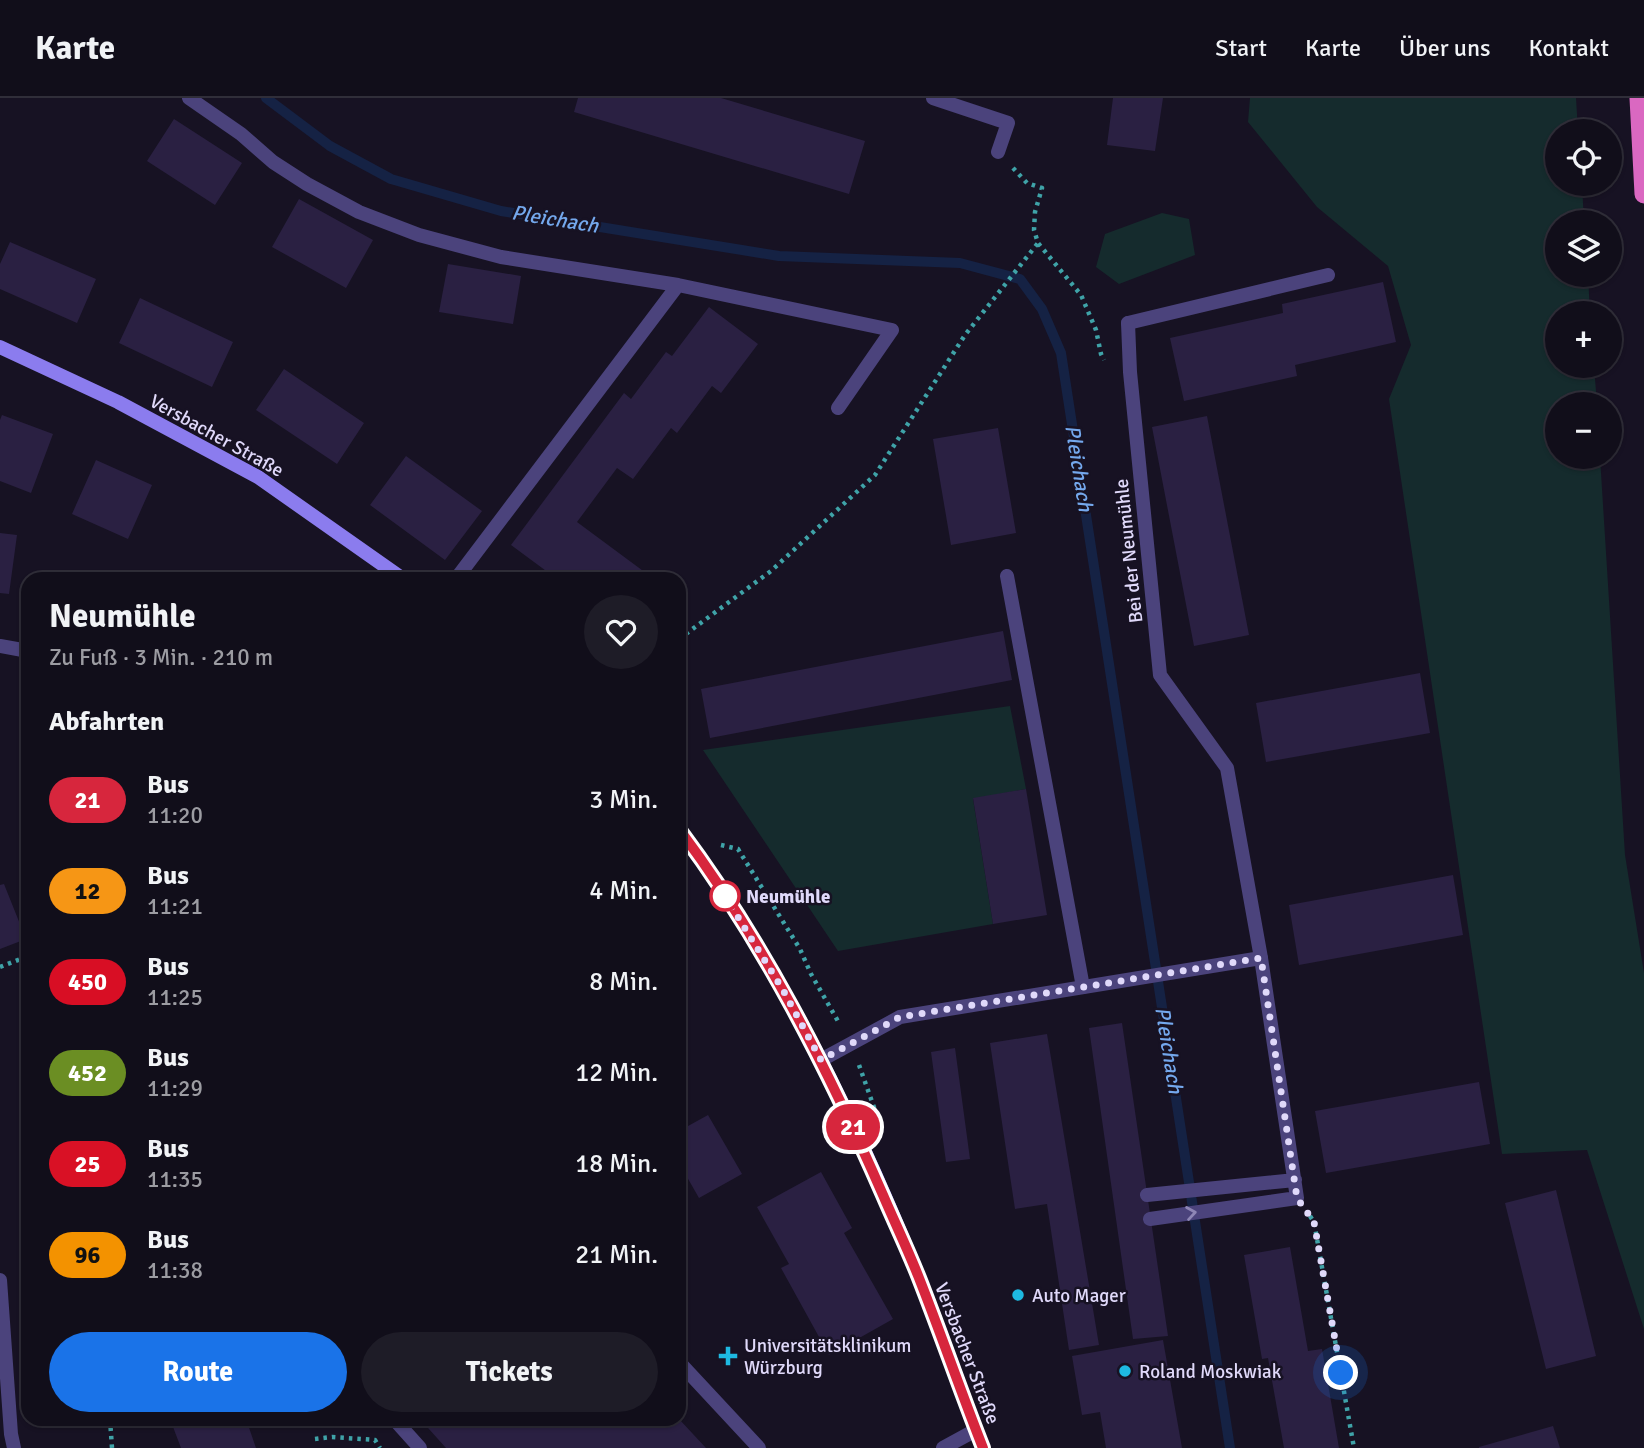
<!DOCTYPE html>
<html lang="de">
<meta charset="utf-8">
<style>
:root{--surface:#110e1a;--page:#1e1c27;--text:#f1f3f6;--muted:#9c9ca2;--line:#302e39;--accent:#1a73e8}
body{margin:0;font-family:Signika,sans-serif;background:var(--page);color:var(--text);height:100vh;display:flex;flex-direction:column;font-size:26px;white-space:nowrap}
*{box-sizing:border-box;margin:0}
p{font-size:23px;color:var(--muted)}
.icon{flex:none;width:38px;height:38px;fill:none;stroke:currentColor;stroke-width:2;stroke-linecap:round;stroke-linejoin:round}
.map{position:relative;flex:1;overflow:hidden}
.sheet{position:absolute;left:21px;top:474px;width:665px;height:854px;display:flex;flex-direction:column;background:var(--surface);border-radius:21px;box-shadow:0 2px 5px #0004,0 0 0 2px var(--line)}
.sheet>*{flex:none}
.badge{padding:0 14px;border-radius:23px;font-size:24px;line-height:46px}
.controls{position:absolute;left:1545px;top:21px;display:grid;gap:14px}
.controls a{display:grid;place-items:center;width:77px;height:77px;border-radius:50%;background:var(--surface);box-shadow:0 2px 5px #0004,0 0 0 2px var(--line);font-size:35px}
.you{position:absolute;width:35px;height:35px;margin:-18px;border:5px solid #fff;border-radius:50%;background:#1a73e8;box-shadow:0 0 0 10px #1a73e833}
.map>.badge{position:absolute;translate:-50% -50%;box-shadow:0 0 0 4px #fff}
h2{padding:0 28px;font-size:26px;line-height:63px}
.round{display:grid;place-items:center;flex:none;width:74px;height:74px;border-radius:37px;background:var(--page)}
.overview{display:flex;align-items:center;justify-content:space-between;height:119px;padding:0 28px}
h1{font-size:33px;font-weight:800;line-height:52px}
.cta{display:flex;gap:14px;margin-top:auto;padding:14px 28px}
.cta a{flex:1;height:80px;border-radius:42px;background:var(--accent);color:#fff;font-size:28px;font-weight:800;line-height:80px;text-align:center}
.cta a+a{background:var(--page);color:var(--text)}
ul{padding:0;list-style:none}
li{display:flex;align-items:center;gap:21px;height:91px;padding:0 28px}
li div{flex:1}
li b{display:block;font-size:26px}
li em{font-style:normal}
li .badge{min-width:77px;font-weight:700;text-align:center}
header{display:flex;align-items:center;gap:42px;box-sizing:border-box;height:98px;padding:0 35px;background:var(--surface);border-bottom:2px solid var(--line)}
header strong{font-size:33px}
nav{display:flex;gap:38px;margin-inline-start:auto;font-size:24px}
.map>svg:first-child{display:block}
.green{fill:#152b2d}
.lines{fill:none;stroke-linecap:round;stroke-linejoin:round}
.stream{stroke:#152244;stroke-width:10}
.building{fill:#2a2042}
.path{stroke:#3fa3a8;stroke-width:4.5;stroke-dasharray:3.5 5;stroke-linecap:butt}
.service{stroke:#4b437c;stroke-width:14}
.minor{stroke:#4b437c;stroke-width:14}
.secondary{stroke:#8b7cee;stroke-width:14}
.trunk{stroke:#da68c1;stroke-width:19}
.oneway{stroke:#8e86b5}
.line-casing{stroke:#fff;stroke-width:16}
.line{stroke:#d7263d;stroke-width:10}
.walk{stroke:#e0d9fa;stroke-width:7;stroke-dasharray:0 12.6}
.stop-dot{fill:#fff;stroke:#d7263d;stroke-width:3.5}
.poi-dot{fill:#1eb9e1;stroke:#171223;stroke-width:2.5}
.labels{text-anchor:middle;stroke-width:5;stroke-linejoin:round;paint-order:stroke}
.street-label{font-size:19px;fill:#e0d9fa;stroke:#171223}
.stop-label{font-size:19px;font-weight:bold;fill:#e0d9fa;stroke:#171223;text-anchor:start}
.poi-label{font-size:19px;fill:#e0d9fa;stroke:#171223;text-anchor:start}
.water-label{font-size:21px;font-style:italic;fill:#74a8ed;stroke:#171223}
</style>
<header>
<strong>Karte</strong>
<nav><a>Start</a><a>Karte</a><a>Über uns</a><a>Kontakt</a></nav>
</header>
<div class="map">
<svg width="1644" height="1350" viewBox="0 0 1644 1350">
<rect width="100%" height="100%" fill="#171223"/>
<path class="green" d="M1250,0H1576L1578,33H1558V86H1582L1584,124H1558V177H1588L1590,215H1558V268H1594L1597,306H1558V359H1600L1625,757L1644,875V1231L1587,1052L1502,1056L1389,301L1411,247L1388,168L1317,109L1248,24Z
M1162,115L1189,121L1195,157L1119,186L1096,169L1105,136Z
M1010,608L1026,691L973,701L993,826L838,853L703,652Z"/>
<g class="lines">
<path class="stream" d="M266,0L330,48L391,81L501,113L779,158L960,165L1020,181L1042,211L1061,255L1230,1350"/>
</g>
<path class="building" d="M578,0H721L865,43L849,96L574,14Z
M1113,0H1163L1155,53L1107,47Z
M174,21L242,65L215,107L147,63Z
M299,101L373,142L346,190L272,149Z
M10,144L96,181L77,225L0,191V166Z
M448,166L521,178L513,226L439,214Z
M1383,184L1396,244L1295,267L1297,278L1184,303L1170,240L1283,215L1282,206Z
M140,200L233,244L212,289L119,245Z
M709,209L758,246L721,295L712,288L677,335L671,330L633,381L617,370L577,424L654,481H557L511,447L624,295L631,301L666,254L672,258Z
M284,271L364,325L337,366L256,312Z
M2,317L53,336L31,395L0,383V322Z
M1207,318L1249,537L1194,548L1152,329Z
M998,330L1016,435L951,447L933,341Z
M406,358L482,413L445,462L370,407Z
M96,362L152,387L128,441L72,416Z
M0,435L17,437L9,496L0,495Z
M1003,533L1012,582L710,640L701,591Z
M1420,575L1430,635L1266,664L1256,605Z
M1026,691L1047,817L993,826L973,700Z
M1453,777L1463,837L1299,867L1289,807Z
M4,786L26,841L0,851V787Z
M1122,925L1168,1238L1133,1241L1089,930Z
M1047,936L1099,1247L1069,1252L1047,1106L1015,1111L990,945Z
M955,950L970,1061L946,1064L931,954Z
M679,970L686,980L679,984Z
M1479,984L1490,1046L1326,1075L1315,1013Z
M708,1017L742,1076L699,1100L679,1065V1033Z
M821,1074L852,1130L844,1135L893,1221L829,1257L781,1170L789,1166L757,1109Z
M1556,1092L1596,1258L1546,1271L1505,1105Z
M1290,1149L1308,1253L1322,1251L1339,1350H1284L1268,1260L1262,1261L1244,1157Z
M1163,1242L1182,1350H1106L1100,1314L1082,1317L1072,1258Z
M170,1321H246L256,1350H181Z
M420,1321H679L706,1350H446Z
M1553,1328L1560,1350H1479V1349Z"/>
<g class="lines">
<path class="path" d="M1013,70L1027,85L1042,90L1035,114L1034,132L1038,145L1081,197L1096,232L1101,256L1104,262
M679,541L771,473L875,377L965,237L1038,145
M721,747L738,751L800,851L811,876L839,925
M0,869L23,860L28,856
M859,967L876,1015
M1310,1118L1314,1124L1354,1350
M110,1321L112,1350
M315,1341L332,1339L375,1342L380,1350"/>
<path class="service" d="M189,0L241,36L273,64L307,86L359,114L419,137L501,159L678,187L456,481
M678,187L892,232L838,310
M1128,225L1328,177
M1007,478L1083,889
M1147,1097L1295,1082
M1150,1121L1297,1100L1261,860
M679,1264L759,1350
M394,1321L420,1350
M943,1350L976,1332"/>
<path class="minor" d="M933,0L1008,25L998,54
M0,548L28,553
M821,962L900,919L1261,860L1227,670L1160,577L1130,274L1128,225
M0,1182L11,1336L14,1350"/>
<path class="secondary" d="M0,249L118,304L258,379L403,481
M679,731C779,865 857,1025 919,1180C942,1236 961,1293 983,1350"/>
<path class="trunk" d="M1639,0L1644,96"/>
</g>
<defs><path id="oneway-chevron" d="M-2-3.5L2.5 0L-2 3.5" fill="none" stroke-width="1.6" stroke-linecap="round" stroke-linejoin="round" transform="scale(1.75)"/></defs>
<use class="oneway" href="#oneway-chevron" transform="translate(1191 1115) rotate(-9)"/>
<g class="lines">
<defs>
<path id="line" d="M679,731C763,843 827,969 883,1097C895,1125 908,1152 919,1180C941,1236 961,1294 983,1350"/>
</defs>
<use href="#line" class="line-casing"/>
<use href="#line" class="line"/>
<path class="walk" d="M725,798L783,892L821,962L900,919L1261,860L1297,1100L1314,1124L1341,1275"/>
</g>
<circle class="stop-dot" cx="725" cy="798" r="14"/>
<g class="poi-dot">
<circle cx="1018" cy="1197" r="7"/>
<path d="M724.5 1247.5h7v7h7v7h-7v7h-7v-7h-7v-7h7z"/>
<circle cx="1125" cy="1273" r="7"/>
</g>
<g class="labels">
<g class="street-label">
<text transform="translate(217 337) rotate(29)" y="7">Versbacher Straße</text>
<text transform="translate(1128 453) rotate(-96)" y="7">Bei der Neumühle</text>
<text transform="translate(968 1255) rotate(69)" y="7">Versbacher Straße</text>
</g>
<g class="stop-label">
<text x="746" y="805">Neumühle</text>
</g>
<g class="poi-label">
<text x="1032" y="1204">Auto Mager</text>
<text x="744" y="1254">Universitätsklinikum<tspan x="744" dy="22">Würzburg</tspan></text>
<text x="1139" y="1280">Roland Moskwiak</text>
</g>
<g class="water-label">
<text transform="translate(555 121) rotate(9)" y="7">Pleichach</text>
<text transform="translate(1079 370) rotate(81)" y="7">Pleichach</text>
<text transform="translate(1169 952) rotate(81)" y="7">Pleichach</text>
</g>
</g>
</svg>
<div class="controls">
<a><svg class="icon" aria-label="locate" viewBox="0 0 24 24"><circle cx="12" cy="12" r="6"/><path d="M12 2v4M12 18v4M2 12h4M18 12h4"/></svg></a>
<a><svg class="icon" aria-label="layers" viewBox="0 0 24 24"><path d="M12 4l9 5-9 5-9-5zM3 14l9 5 9-5"/></svg></a>
<a>+</a>
<a>−</a>
</div>
<div class="you" style="left:1341px;top:1275px"></div>
<b class="badge" style="left:853px;top:1029px;background:#d7263d;color:#fff">21</b>
<section class="sheet">
<div class="overview"><div><h1>Neumühle</h1><p>Zu Fuß · 3 Min. · 210 m</p></div><a class="round"><svg class="icon" aria-label="heart" viewBox="0 0 24 24"><path d="M12 20l-8-8c-3-5 5-10 8-4 3-6 11-1 8 4z"/></svg></a></div>
<h2>Abfahrten</h2>
<ul>
<li><span class="badge" style="background:#d7263d;color:#fff">21</span><div><b>Bus</b><p>11:20</p></div><em>3 Min.</em></li>
<li><span class="badge" style="background:#f69615;color:#111">12</span><div><b>Bus</b><p>11:21</p></div><em>4 Min.</em></li>
<li><span class="badge" style="background:#d80e24;color:#fff">450</span><div><b>Bus</b><p>11:25</p></div><em>8 Min.</em></li>
<li><span class="badge" style="background:#6b8e23;color:#fff">452</span><div><b>Bus</b><p>11:29</p></div><em>12 Min.</em></li>
<li><span class="badge" style="background:#d91125;color:#fff">25</span><div><b>Bus</b><p>11:35</p></div><em>18 Min.</em></li>
<li><span class="badge" style="background:#f39200;color:#111">96</span><div><b>Bus</b><p>11:38</p></div><em>21 Min.</em></li>
</ul>
<div class="cta"><a>Route</a><a>Tickets</a></div>
</section>
</div>
